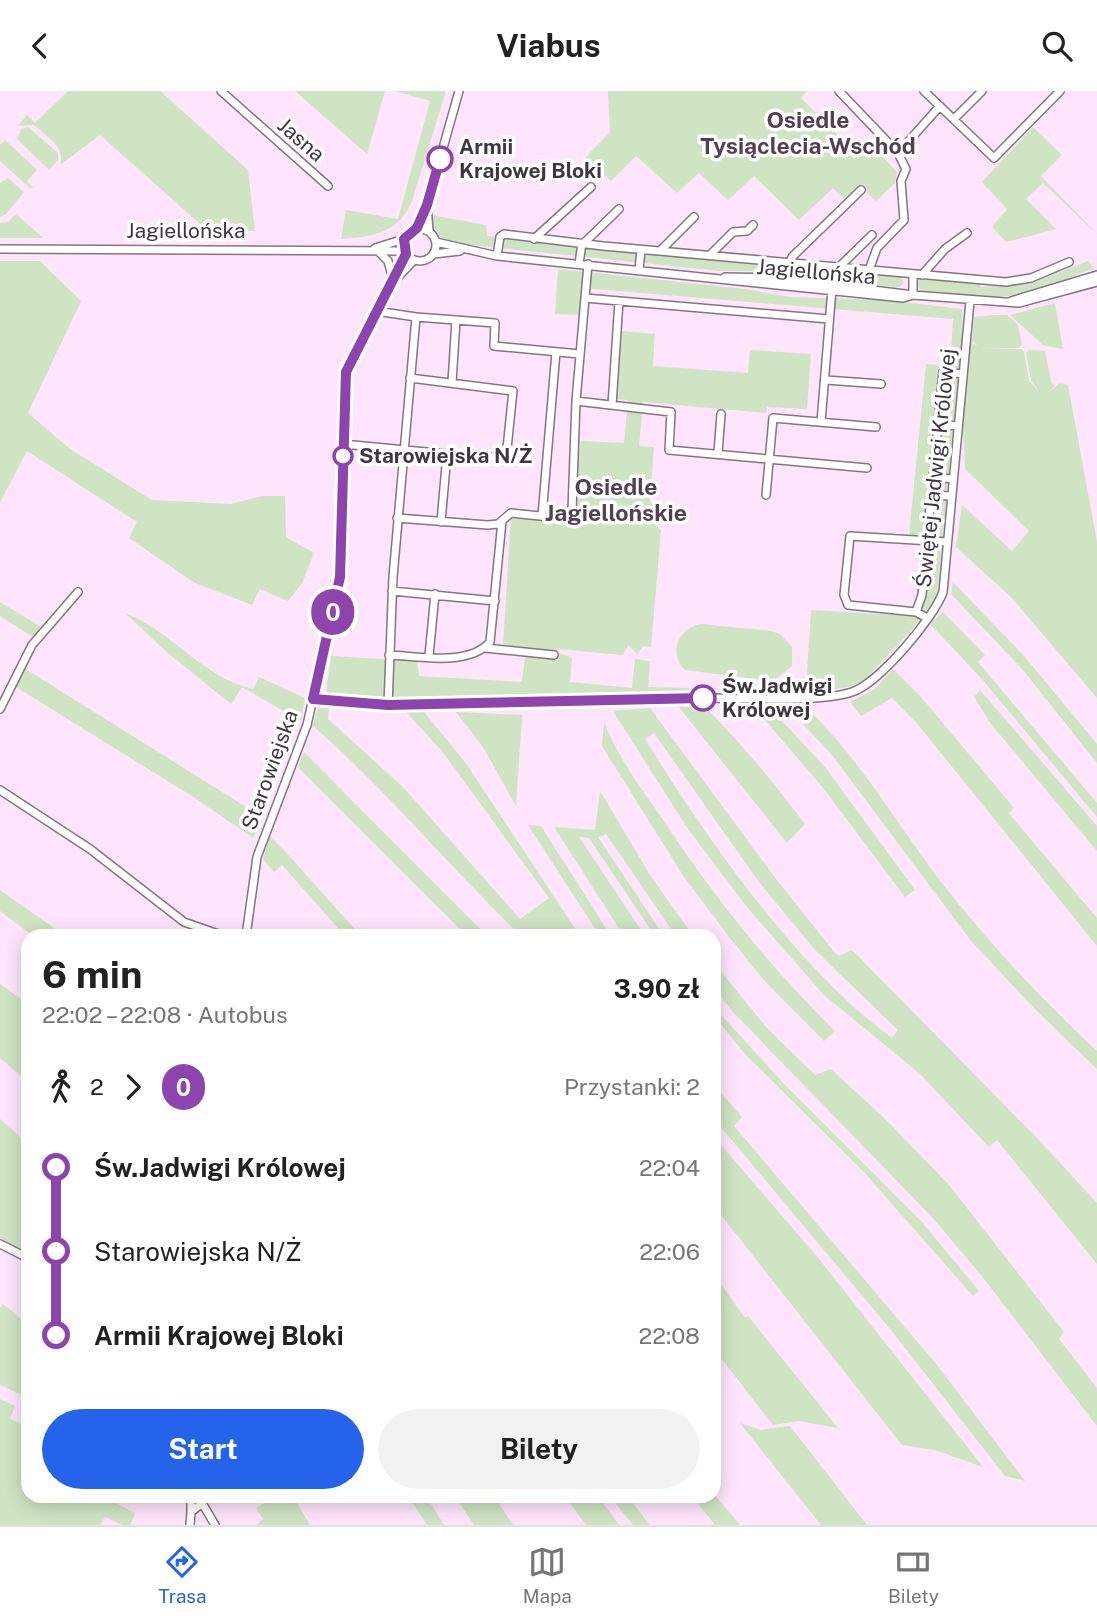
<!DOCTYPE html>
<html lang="pl">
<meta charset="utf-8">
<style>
:root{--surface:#fff;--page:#f2f2f2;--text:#222;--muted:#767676;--line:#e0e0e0;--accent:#2563eb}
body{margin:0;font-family:"Public Sans",sans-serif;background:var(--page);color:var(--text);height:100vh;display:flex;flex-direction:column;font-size:26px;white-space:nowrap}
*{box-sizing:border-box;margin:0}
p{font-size:23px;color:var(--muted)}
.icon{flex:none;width:38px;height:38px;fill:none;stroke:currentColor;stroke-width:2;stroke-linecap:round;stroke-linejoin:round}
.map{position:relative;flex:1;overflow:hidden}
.drawer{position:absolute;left:21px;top:838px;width:700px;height:574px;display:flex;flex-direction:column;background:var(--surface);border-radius:21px;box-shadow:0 4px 18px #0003}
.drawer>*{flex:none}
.badge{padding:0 14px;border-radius:23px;font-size:24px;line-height:46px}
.map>.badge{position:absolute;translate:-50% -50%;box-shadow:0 0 0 4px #fff}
.legs{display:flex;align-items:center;gap:10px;height:77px;padding:0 21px;font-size:23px}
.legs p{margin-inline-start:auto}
.overview{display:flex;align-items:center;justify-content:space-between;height:119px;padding:0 21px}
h1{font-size:38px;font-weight:700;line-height:52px}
.action{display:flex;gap:14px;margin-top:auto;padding:14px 21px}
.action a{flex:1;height:80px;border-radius:42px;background:var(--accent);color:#fff;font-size:28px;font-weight:700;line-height:80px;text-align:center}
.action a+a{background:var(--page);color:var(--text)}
ul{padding:0 21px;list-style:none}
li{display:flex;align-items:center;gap:24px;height:84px;font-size:26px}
li i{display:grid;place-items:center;width:10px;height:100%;margin:0 9px;background:currentColor}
li i::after{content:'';width:18px;height:18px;margin:-9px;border:5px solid;border-radius:50%;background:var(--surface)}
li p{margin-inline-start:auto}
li:first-child i{background:linear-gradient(#0000 50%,currentColor 0)}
li:last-child i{background:linear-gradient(currentColor 50%,#0000 0)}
header{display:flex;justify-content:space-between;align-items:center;height:91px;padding:0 21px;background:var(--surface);font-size:32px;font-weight:700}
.tab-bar{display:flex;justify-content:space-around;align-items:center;height:98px;border-top:2px solid var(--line);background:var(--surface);font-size:19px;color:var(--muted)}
.tab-bar a{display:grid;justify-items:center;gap:4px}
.tab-bar .selected{color:var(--accent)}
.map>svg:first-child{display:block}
.green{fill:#cee4c3;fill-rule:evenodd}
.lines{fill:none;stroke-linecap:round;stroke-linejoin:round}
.minor-casing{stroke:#897286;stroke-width:10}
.minor{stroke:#fff;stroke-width:7}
.line-1-casing{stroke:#fff;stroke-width:16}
.line-1{stroke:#8e44ad;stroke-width:10}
.stop-1-dot{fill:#fff;stroke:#8e44ad;stroke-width:3.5}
.labels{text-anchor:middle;stroke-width:7;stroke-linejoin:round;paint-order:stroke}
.street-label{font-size:21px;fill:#40363f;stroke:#fff}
.stop-label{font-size:21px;font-weight:bold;fill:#40363f;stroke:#fff;text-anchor:start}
.neighbourhood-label{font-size:23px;font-weight:bold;fill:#544052;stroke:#fff}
</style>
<header><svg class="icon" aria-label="back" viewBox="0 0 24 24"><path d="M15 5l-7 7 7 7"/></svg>Viabus<svg class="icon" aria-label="search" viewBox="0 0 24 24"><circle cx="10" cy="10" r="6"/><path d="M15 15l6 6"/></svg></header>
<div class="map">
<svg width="1097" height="1434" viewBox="0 0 1097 1434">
<rect width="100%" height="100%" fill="#fee5fb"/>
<path class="green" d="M68,0H160L248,79L255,140H208L100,44L60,74C66,56 47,46 34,34L18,35L27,24L35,32Z
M295,0H385L367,63Z
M396,0H446L412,110C399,142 372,146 341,148L346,119L398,128L430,10Z
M608,0H807L801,7L859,66L872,54L897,81L895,92L876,110L859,94L844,108L833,97L799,129L754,85L728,109L699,82L677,102L636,65L611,90L585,67L610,41Z
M28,36L58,62V69L49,79L17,48L21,38Z
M1033,36L1062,64L1041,85L1097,143L1043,92L1026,108L1056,138L1006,151L992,136L1007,118L982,91Z
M5,49L37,79L27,90L33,96L31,98L0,70V54Z
M8,87L24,101L6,123L0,126V92Z
M16,123L43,147H0V132L8,131Z
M431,124L486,134L487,145L739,172L832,177L838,182L900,184L904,192L899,196L827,190L785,180H720L451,152C439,149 430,138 431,124Z
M0,170H40L81,210L28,322L70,358L152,409L231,413L263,405H285L286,446L314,462L302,492L288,510L260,498L252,514L195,492L129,447L137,431L27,360L0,411Z
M1088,170L1094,177C1066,188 1038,201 1007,205C978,209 949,201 921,199L917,194L920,186L977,190L981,196L1030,193Z
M558,178L745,198L790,206L886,209L962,218V251L937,504L930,519L865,589C846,599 826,600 806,598L811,519L913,525L920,503L924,446L909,445L926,273L950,275L953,228L582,197L579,224L555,223Z
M1055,212L1063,258L1043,254L1010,224Z
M994,224H1007L1018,234L1022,253L1019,257L979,258H1021L1024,261L1029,290L1042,304L1031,290L1026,262L1029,259L1045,260L1051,291L1055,295L1047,303L1060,292L1068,294L1097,451V607L1012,507L956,456L962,414L1012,460L1029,440L965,378L963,338L970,251L978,255L972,250L974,226Z
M622,240L655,243L653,275L748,282L750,259L811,263L807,318L767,316L766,322L643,311L639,355L654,356L650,412L655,414L654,433L661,439L651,556L643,555L637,563L628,554L623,564L557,558L556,562L572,566L570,591L632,597L635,568L650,570L648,596L689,597V601L402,611L326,604L331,565L417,570L419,585L522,591L526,556L503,554L511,426L576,432L577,357H580L581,350L624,352L628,309L617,308Z
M953,491L1024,565L1097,653V672L1023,579L951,503Z
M0,511L41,536L33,546L0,525Z
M943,521L985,564L978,571L1097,712V726L981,587L930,533Z
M125,522C171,539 204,588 253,598L259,586L305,607L301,630L242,596L231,613L168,562Z
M700,533L771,540L780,543L792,556V575L773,590L685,579C668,562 678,538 700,533Z
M24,577L262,726L253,747L195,707L16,596Z
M893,578L921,606L1014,717L1009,722L1017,732L1097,827V855L915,630L892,607L861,625L850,611L875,598Z
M980,599L1097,735V760L991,633L974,606Z
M319,614L329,616L328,628L403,696L520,828L549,807L442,660L406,621H424L465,671L580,845H521C450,776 387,700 312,634Z
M785,614L805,615C862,670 897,734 945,796C991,854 1043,910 1097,960V978L1034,917L971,850L832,664Z
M678,615L705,616C741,652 774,692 805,733L787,752Z
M753,615H768L825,676L915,799L905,806L824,698Z
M650,617L776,788L835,862L839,865L852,859L1036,1046L1097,1112V1173L997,1049L989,1056L919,982L824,904L747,816L688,738L613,620ZM654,642L759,791L816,860L898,939L892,947C798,879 706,747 645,648Z
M456,621L522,624L516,715L483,656Z
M604,631C617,665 639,694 659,723C711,802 767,873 835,940L824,950L762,887L730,847L684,786L602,655Z
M304,661L487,845H467L298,676Z
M600,700L650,784L693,845H676L606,743L598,746L664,845H655L589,747L579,746L645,845H624L554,736L595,739Z
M528,734L541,735L611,845H600Z
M270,745L282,757L361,845H345L282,774L274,781L263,768Z
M0,799L65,845H33L0,820Z
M714,872L767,937L815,984L831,978L885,1028L949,1094L1064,1241L1059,1248L1097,1297V1335L981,1184L931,1125L733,921L714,897Z
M0,893L28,913V991L0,967Z
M714,916L784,993L921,1130L979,1200L973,1205L864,1081L745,963L714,925Z
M714,994L742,1026L734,1035L937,1274L1025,1390L1005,1385L891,1239L714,1028Z
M0,1028L28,1053V1161L0,1147Z
M714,1046L819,1168L983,1376L935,1359L902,1354L714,1115Z
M714,1183L745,1227L748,1225L838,1337L799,1330L773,1334L714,1258Z
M3,1213L28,1233L26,1306L0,1294V1217Z
M0,1308L15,1315L10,1328L28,1335V1405H102L135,1422L130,1434H122L105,1426L100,1434H0Z
M740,1332L761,1339L790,1335L867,1434H821Z
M714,1403L740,1434H715L692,1405Z
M276,1405H293L310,1434H257L263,1428L256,1417Z
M408,1405H426L444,1434H427Z
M455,1405H494L513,1434H474Z
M565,1405H598L619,1434H586Z
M610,1405H627L650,1434H633Z"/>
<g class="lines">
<defs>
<path id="minor" d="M221,0L328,95
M839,0L898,62L940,15
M924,0L994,67L1060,0
M954,28L982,0
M427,115L429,140
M417,137L427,114L459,0
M404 154a16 16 0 1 1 32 0a16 16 0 1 1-32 0Z
M534,148L591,96
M436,151L497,165L903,207L913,204
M584,152L619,118
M375,157L404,148
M0,158L404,160
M378,160L388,170L393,188
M660,160L694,126
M434,163L460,160
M710,164L733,141L747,140L753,134
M497,165L500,146L504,143L603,155L1006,191L1031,187L1069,171
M790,172L792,166L861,99
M579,173L582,152
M588,173L585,207L829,228
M839,176L872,144
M639,178L641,159
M869,179L877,157L904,129L901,90L906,78L898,62
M913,183V204
M922,184L945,158L967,142
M725,186L777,187L913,204L1019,212L1097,191
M396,188L414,169
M1011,210L1097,184
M376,220L416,226L393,486L388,614
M416,226L495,232L494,255L580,263
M410,287L513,300L506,367L447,363
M826,289L881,293
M452,291L456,229
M576,310L671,321L669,359L867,377
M612,314L619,210
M821,331L832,198
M938,333L958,335
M343,353L447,363L441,431
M718,362L721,323
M953,388L933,386L943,281L963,283
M766,404L773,327L876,336
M542,425L556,261
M397,427L488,434L498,433L511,422L569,428L572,419L576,310L585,207
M392,500L495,510
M916,521L922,504L931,404L951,405
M927,527L916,521L848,514L844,504L850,445L947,451
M485,557L554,564
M389,564C418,565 468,576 490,551L502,430
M429,565L435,503
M313,608C443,619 574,610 705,607C742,607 819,612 852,601C879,592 934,527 943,501L970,210
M0,618L32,554L78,501
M0,699L90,758L184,831L224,845
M246,845L257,766L307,634L340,486L346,281L406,163
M0,1153L28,1167
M198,1405L215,1434
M191,1421V1405
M190,1434L191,1421L201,1413"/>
</defs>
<use href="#minor" class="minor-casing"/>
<use href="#minor" class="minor"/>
</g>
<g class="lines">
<defs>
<path id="line-1" d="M440,68L427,114L417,137L404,148L406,163L346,281L340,486L313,608L388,614L703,607"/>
</defs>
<use href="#line-1" class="line-1-casing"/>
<use href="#line-1" class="line-1"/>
</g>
<g class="stop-1-dot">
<circle cx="440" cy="68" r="12"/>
<circle cx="343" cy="365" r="9"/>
<circle cx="703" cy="607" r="12"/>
</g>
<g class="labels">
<g class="street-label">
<text transform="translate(301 49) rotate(41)" y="7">Jasna</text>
<text x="186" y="147">Jagiellońska</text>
<text transform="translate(816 181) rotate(5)" y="7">Jagiellońska</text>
<text transform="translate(936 377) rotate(-84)" y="7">Świętej Jadwigi Królowej</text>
<text transform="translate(270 679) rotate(-70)" y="7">Starowiejska</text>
</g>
<g class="stop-label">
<text x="459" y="63">Armii<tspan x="459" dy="24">Krajowej Bloki</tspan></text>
<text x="359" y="372">Starowiejska N/Ż</text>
<text x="722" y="602">Św.Jadwigi<tspan x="722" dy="24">Królowej</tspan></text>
</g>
<g class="neighbourhood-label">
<text x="808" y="37">Osiedle<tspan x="808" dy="26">Tysiąclecia-Wschód</tspan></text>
<text x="616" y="404">Osiedle<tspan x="616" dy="26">Jagiellońskie</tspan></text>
</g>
</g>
</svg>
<b class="badge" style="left:333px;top:521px;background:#8e44ad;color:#fff">0</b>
<section class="drawer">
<div class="overview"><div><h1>6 min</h1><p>22:02 – 22:08 · Autobus</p></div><b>3.90 zł</b></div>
<div class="legs"><svg class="icon" aria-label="walk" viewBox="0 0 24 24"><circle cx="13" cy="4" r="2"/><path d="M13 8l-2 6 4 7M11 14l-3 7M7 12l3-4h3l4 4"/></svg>2<svg class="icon" aria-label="forward" viewBox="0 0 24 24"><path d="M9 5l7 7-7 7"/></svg><b class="badge" style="background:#8e44ad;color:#fff">0</b><p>Przystanki: 2</p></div>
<ul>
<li><i style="color:#8e44ad"></i><b>Św.Jadwigi Królowej</b><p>22:04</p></li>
<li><i style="color:#8e44ad"></i><span>Starowiejska N/Ż</span><p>22:06</p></li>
<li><i style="color:#8e44ad"></i><b>Armii Krajowej Bloki</b><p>22:08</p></li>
</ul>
<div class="action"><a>Start</a><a>Bilety</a></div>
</section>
</div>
<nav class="tab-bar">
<a class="selected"><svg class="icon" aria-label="directions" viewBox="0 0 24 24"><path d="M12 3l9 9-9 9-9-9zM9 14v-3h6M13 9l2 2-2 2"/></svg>Trasa</a>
<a><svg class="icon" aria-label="map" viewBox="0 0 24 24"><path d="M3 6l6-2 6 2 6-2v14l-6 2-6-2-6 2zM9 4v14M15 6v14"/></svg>Mapa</a>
<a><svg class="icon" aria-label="tickets" viewBox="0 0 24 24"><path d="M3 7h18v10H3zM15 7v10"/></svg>Bilety</a>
</nav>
